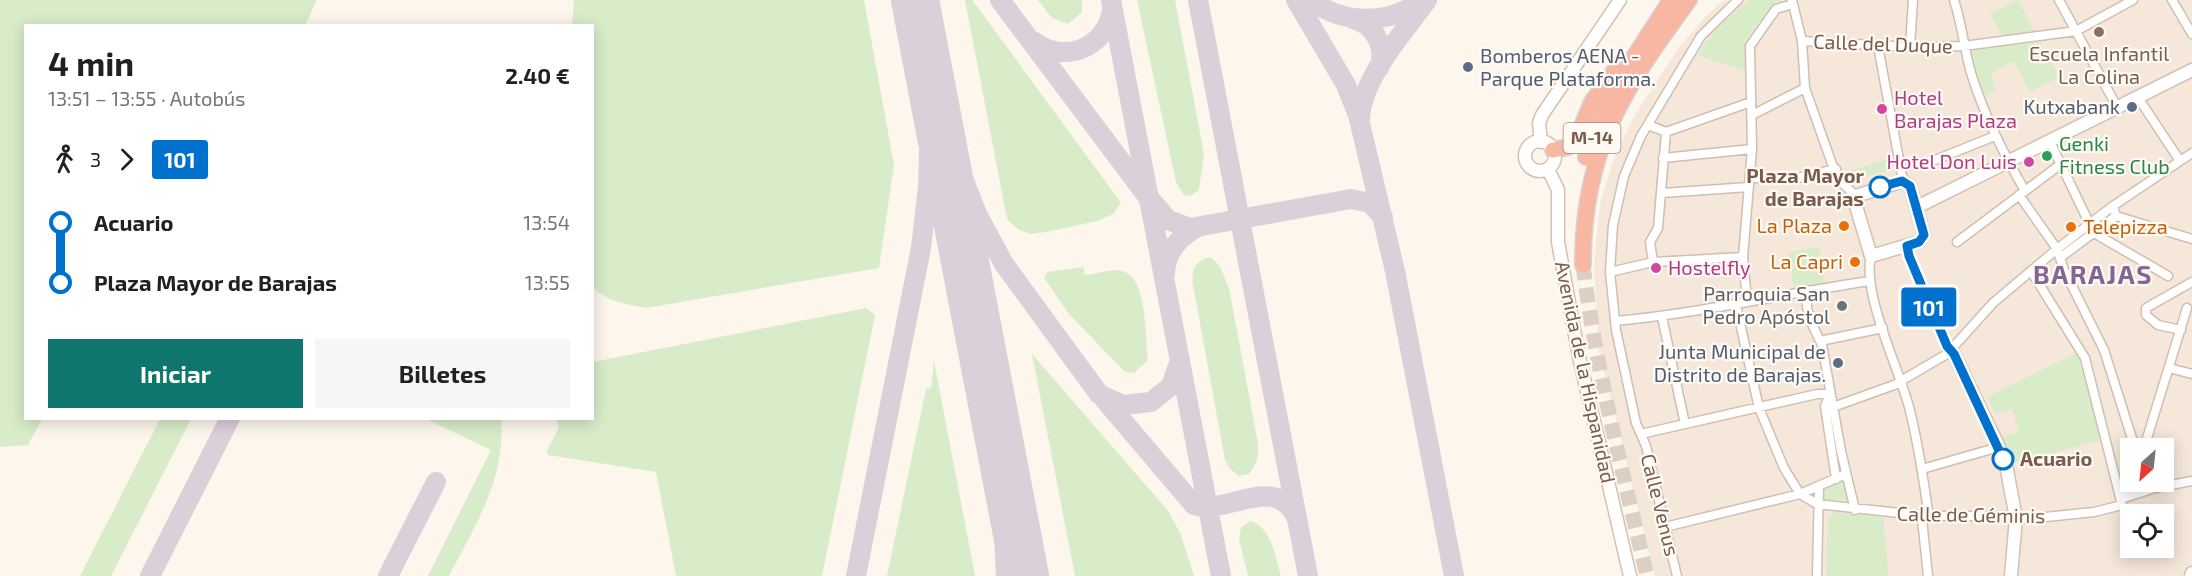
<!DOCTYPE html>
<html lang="es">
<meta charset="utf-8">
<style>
:root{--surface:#fff;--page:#f6f6f6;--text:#202124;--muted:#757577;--accent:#0f766e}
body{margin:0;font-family:"Exo 2",sans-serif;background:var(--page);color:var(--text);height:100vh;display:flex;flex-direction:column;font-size:22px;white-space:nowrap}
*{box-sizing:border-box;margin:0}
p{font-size:20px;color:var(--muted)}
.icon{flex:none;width:33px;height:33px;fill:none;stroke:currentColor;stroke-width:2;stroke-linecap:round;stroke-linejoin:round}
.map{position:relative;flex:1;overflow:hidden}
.drawer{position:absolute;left:24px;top:24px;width:570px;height:396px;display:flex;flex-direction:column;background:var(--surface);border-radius:0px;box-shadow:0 3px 15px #0003}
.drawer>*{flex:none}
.badge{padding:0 12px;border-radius:4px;font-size:21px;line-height:39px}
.needle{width:39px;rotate:207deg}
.fabs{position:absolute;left:2120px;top:438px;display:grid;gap:12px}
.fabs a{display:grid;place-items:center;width:54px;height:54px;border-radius:0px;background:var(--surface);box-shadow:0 3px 15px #0003;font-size:30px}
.map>.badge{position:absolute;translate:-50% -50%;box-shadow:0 0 0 3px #fff}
.legs{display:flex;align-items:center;gap:9px;height:66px;padding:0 24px;font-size:20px}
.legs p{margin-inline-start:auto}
.headline{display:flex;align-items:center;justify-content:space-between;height:102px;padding:0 24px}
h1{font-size:33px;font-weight:700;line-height:45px}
.cta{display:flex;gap:12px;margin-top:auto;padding:12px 24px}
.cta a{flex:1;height:69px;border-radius:0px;background:var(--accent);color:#fff;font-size:24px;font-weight:700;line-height:69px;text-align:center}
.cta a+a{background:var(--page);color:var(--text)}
ul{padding:0 24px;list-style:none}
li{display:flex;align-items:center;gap:21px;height:60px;font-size:22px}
li i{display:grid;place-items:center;width:9px;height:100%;margin:0 8px;background:currentColor}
li i::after{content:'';width:15px;height:15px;margin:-8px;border:4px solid;border-radius:50%;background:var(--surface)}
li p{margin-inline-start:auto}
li:first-child i{background:linear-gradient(#0000 50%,currentColor 0)}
li:last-child i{background:linear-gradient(currentColor 50%,#0000 0)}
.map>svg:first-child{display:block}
.residential{fill:#f5e8da;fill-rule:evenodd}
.green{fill:#d8ecc9}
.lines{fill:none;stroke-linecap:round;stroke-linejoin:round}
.taxiway{stroke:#dbcfda;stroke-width:20}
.runway{stroke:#dbcfda;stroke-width:48}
.highway-tunnel{stroke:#dcd0c4;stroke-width:15;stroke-dasharray:15 8;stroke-linecap:butt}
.street-casing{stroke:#d1beb0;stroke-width:11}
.secondary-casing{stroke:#d6c0b0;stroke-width:15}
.highway-casing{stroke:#dad1cd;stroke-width:18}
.street{stroke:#fff;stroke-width:8}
.secondary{stroke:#fff;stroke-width:12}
.highway{stroke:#f7b7a3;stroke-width:15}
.line-1-casing{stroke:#fff;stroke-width:14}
.line-1{stroke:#0072ce;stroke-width:9}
.education-dot{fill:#8d6e63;stroke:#fffaf3;stroke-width:2}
.service-dot{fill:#5c6f8a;stroke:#fffaf3;stroke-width:2}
.hotel-dot{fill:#d1479c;stroke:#fffaf3;stroke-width:2}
.leisure-dot{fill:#2e9e5b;stroke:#fffaf3;stroke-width:2}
.stop-1-dot{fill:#fff;stroke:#0072ce;stroke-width:3}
.food-dot{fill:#e8710a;stroke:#fffaf3;stroke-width:2}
.worship-dot{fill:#6b7280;stroke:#fffaf3;stroke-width:2}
.labels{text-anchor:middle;stroke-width:4.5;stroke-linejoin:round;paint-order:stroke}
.shield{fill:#fffaf3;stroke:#a28b7f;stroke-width:1.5}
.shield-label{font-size:18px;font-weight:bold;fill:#7a5c4d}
.street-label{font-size:20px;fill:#7a5c4d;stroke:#fffaf3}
.education-label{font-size:20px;fill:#785e54;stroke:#fffaf3}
.service-label{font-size:20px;fill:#4e5e75;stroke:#fffaf3;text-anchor:end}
.hotel-label{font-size:20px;fill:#b23c85;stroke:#fffaf3;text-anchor:start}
.leisure-label{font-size:20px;fill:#27864d;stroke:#fffaf3;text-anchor:start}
.stop-label{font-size:20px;font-weight:bold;fill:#7a5c4d;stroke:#fffaf3;text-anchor:end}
.food-label{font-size:20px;fill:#c56008;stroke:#fffaf3;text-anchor:end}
.worship-label{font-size:20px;fill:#5b616d;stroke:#fffaf3;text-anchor:end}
.district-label{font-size:26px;font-weight:bold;letter-spacing:1.5px;fill:#846695;stroke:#fffaf3}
</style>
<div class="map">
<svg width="2192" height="576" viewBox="0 0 2192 576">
<rect width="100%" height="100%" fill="#fdf6ec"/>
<path class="residential" d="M1724,0L1734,3L1738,0H2192V568L2188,576H1655L1599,351L1594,266L1597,232L1601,199L1615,156L1636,113L1680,46L1705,17ZM2130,448H2163V482H2130ZM2130,514H2163V548H2130Z"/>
<path class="green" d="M0,0H317L305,25L26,26V418L42,419L28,445L0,447Z
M574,0H864L894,165L879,268L646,308C626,304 607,302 592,286V26L572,25Z
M965,0H972L982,13L1116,196L1121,203L1113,214L1097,221L1046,232L1031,234L1019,230L1007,219Z
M1038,0H1082V12L1068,24L1052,18Z
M1137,0H1175L1204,154L1199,190L1190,196L1183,194L1176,182Z
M1750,0H1783L1774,3L1745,41L1746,71L1697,55L1717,28Z
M2018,0L2035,32L2002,36L1990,14Z
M2040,42L2059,77L2030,92L2014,61L1991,73L1995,91L1982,96L1967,51Z
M1893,158L1896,168L1865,177L1863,173L1853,176L1851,170Z
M1819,247L1825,284L1794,289L1788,252Z
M1210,257L1219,265L1229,288L1258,444C1259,456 1257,464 1249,474L1239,476L1230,469L1225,460L1193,285C1191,270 1195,261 1210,257Z
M1083,267L1085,275C1096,274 1112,268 1122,271C1148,277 1145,338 1148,360L1134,373L1125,372L1069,314L1044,278L1047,272Z
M866,308L875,315L822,576H676L656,472L548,455L547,451L559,427L556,419L592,418L593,362Z
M2077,353L2102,440L2011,464L2002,437L2019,432L2012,409L1995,414L1987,397Z
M1032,354L1169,512L1181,535L1194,576H1075Z
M934,361L975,576H887L926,389L931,388Z
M160,419H191L111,576H80Z
M426,419H501C506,478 475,526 449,576H428L491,450Z
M1843,481L1848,500H1823L1821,489Z
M1834,512L1883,517L1889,576H1826L1828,519Z
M1250,521C1272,526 1275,558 1281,576H1248L1239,539L1241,528Z"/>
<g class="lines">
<path class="taxiway" d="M1000,0L1147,196
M1111,0L1221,576
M1198,0L1308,576
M1296,0L1346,85L1358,115L1395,271L1454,576
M1310,0C1345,25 1388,25 1423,0
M1353,19C1374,24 1387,47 1379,68
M1033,41C1064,65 1106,48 1112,10
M936,109L977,214L1004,264L1099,394L1123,405L1151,402L1171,386L1180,360
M1360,119C1362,77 1403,34 1427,0
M1151,200L1168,220L1190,228L1351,199L1370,203L1383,217
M1165,273C1166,252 1178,238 1196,228
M1104,399L1194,505C1227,516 1276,471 1297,519
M992,403L1002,497L1006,576
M150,576L230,418
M388,576L436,482
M856,576L921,248L928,186L930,123L924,46"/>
<path class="runway" d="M915,0L1025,576"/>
<path class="highway-tunnel" d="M1583,265C1596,370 1623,473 1647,576"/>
<defs>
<path id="street" d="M1792,0L1802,41L1805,88L1837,178L1856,196
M1954,0C1962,24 1964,49 1971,73C1984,115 2003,153 2025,191
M2059,0L2117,107
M2172,0L2192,34
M1802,41L1910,47L1964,46L2076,31L2133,0
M1878,46L1903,181
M1910,47L1913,0
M2137,96L2180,161
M1752,115L1805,88
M1648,125L1666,132
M1666,132L1751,102
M2050,142L2094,233L2168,276
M1663,158L1752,149
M1935,160L1995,136
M1750,178H1797L1836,169
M1662,193L1749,187
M2019,195L2057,249L2064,270L2104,350L2135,448
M2113,206L2116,216L2192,239
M1957,242L2061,164
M1907,246L1919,282L1949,350
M1871,256C1862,294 1898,366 1909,407C1918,441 1923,476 1928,511L1927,516L1922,519L1928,576
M2061,257L2116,216
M1653,262L1650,242L1658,228L1666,132
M1610,272L1653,262L1743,257
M1808,290C1802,309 1815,330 1822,345L1841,451L1855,510
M1747,301L1743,257L1752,149L1750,46L1776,9L1793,4
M1736,305L1759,408L1784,468L1800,494L1817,504L1927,516H2006L2026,519L2094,512L2122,505L2085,358L2031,271
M1662,317L1685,424
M1615,321C1701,313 1783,294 1869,281
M2181,330L2158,325L2146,315V308L2192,282
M1820,341L1883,328
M2169,368L2192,374
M1830,394L1825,406L1836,479
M1833,407L1894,385L1947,354L1993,303L2057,249L2113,206L2192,153
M1641,434L1817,394H1830
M2144,448L2187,308
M1922,469L1999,447
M2121,499L2155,488L2192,481
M2121,499L2130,481
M1665,527L1800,494L1846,474
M1677,576L1646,446L1636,423L1616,330L1610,272L1613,225L1624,176L1641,136L1701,36L1738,0
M1817,576L1819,486"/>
<path id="secondary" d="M1525 156a15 15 0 1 1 30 0a15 15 0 1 1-30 0Z
M1541,142L1539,123L1542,115L1620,0
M1548,169L1558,190V242L1579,357L1630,576
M1903,181L1910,186L1924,235L1919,242L1871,256L1856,206V196Z
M1917,207L2192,70
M1949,350L1954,354L1999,447L2007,470L2016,518L2011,576
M2191,576L2192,573"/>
<path id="highway" d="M1553,150L1568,147L1576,140L1592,102L1615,70
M1586,157L1614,88L1671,0
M1583,265C1582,151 1624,88 1689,0"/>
</defs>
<use href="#street" class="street-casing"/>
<use href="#secondary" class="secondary-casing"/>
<use href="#highway" class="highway-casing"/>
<use href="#street" class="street"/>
<use href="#secondary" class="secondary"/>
<use href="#highway" class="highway"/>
</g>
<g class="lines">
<defs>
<path id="line-1" d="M1880,187L1902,181L1910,186L1924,235L1919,242L1907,246L1909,256L1947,346L1954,354L2003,459"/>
</defs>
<use href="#line-1" class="line-1-casing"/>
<use href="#line-1" class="line-1"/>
</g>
<circle class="education-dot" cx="2099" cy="32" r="6"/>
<g class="service-dot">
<circle cx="1468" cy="67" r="6"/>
<circle cx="2132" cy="107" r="6"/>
<circle cx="1838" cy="363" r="6"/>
</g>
<g class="hotel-dot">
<circle cx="1882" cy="109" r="6"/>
<circle cx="2029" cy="162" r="6"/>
<circle cx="1656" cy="268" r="6"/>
</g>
<circle class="leisure-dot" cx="2047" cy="156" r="6"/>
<g class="stop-1-dot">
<circle cx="1880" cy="187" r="10"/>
<circle cx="2003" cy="459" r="10"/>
</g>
<g class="food-dot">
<circle cx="1844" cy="226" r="6"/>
<circle cx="2071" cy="227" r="6"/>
<circle cx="1855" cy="262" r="6"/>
</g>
<circle class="worship-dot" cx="1842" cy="306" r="6"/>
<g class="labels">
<rect class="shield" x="1563.5" y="123" width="57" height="30" rx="4.5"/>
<g class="shield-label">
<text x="1592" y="144">M-14</text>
</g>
<g class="street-label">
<text transform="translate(1883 44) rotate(2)" y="7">Calle del Duque</text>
<text transform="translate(1585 372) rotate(78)" y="7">Avenida de la Hispanidad</text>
<text transform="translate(1660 505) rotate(76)" y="7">Calle Venus</text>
<text transform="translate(1971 515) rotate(1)" y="7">Calle de Géminis</text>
</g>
<g class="education-label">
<text x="2099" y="61">Escuela Infantil<tspan x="2099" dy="23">La Colina</tspan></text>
</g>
<g class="service-label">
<text x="1480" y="63" text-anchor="start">Bomberos AENA -<tspan x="1480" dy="23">Parque Plataforma.</tspan></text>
<text x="2120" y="114">Kutxabank</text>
<text x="1826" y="359">Junta Municipal de<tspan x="1826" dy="23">Distrito de Barajas.</tspan></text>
</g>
<g class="hotel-label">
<text x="1894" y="105">Hotel<tspan x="1894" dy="23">Barajas Plaza</tspan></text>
<text x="2017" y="169" text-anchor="end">Hotel Don Luis</text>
<text x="1668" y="275">Hostelfly</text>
</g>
<g class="leisure-label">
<text x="2059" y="151">Genki<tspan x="2059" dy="23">Fitness Club</tspan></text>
</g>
<g class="stop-label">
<text x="1864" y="183">Plaza Mayor<tspan x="1864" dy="23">de Barajas</tspan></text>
<text x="2020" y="466" text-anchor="start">Acuario</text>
</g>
<g class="food-label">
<text x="1832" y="233">La Plaza</text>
<text x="2083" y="234" text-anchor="start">Telepizza</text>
<text x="1843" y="269">La Capri</text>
</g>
<g class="worship-label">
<text x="1830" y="301">Parroquia San<tspan x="1830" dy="23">Pedro Apóstol</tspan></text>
</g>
<g class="district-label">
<text x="2093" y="284">BARAJAS</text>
</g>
</g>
</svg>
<div class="fabs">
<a><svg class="needle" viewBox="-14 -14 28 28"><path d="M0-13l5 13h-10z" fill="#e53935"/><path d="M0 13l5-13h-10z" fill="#757577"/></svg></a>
<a><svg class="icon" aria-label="locate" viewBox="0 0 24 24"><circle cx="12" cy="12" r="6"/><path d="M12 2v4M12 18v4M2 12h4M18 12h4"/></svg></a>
</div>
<b class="badge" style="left:1929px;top:307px;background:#0072ce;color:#fff">101</b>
<section class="drawer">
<div class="headline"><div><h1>4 min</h1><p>13:51 – 13:55 · Autobús</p></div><b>2.40 €</b></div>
<div class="legs"><svg class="icon" aria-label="walk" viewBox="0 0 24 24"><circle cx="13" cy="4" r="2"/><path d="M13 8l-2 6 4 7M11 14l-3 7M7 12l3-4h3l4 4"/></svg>3<svg class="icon" aria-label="forward" viewBox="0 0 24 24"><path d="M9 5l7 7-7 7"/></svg><b class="badge" style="background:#0072ce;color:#fff">101</b></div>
<ul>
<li><i style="color:#0072ce"></i><b>Acuario</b><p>13:54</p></li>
<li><i style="color:#0072ce"></i><b>Plaza Mayor de Barajas</b><p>13:55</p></li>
</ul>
<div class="cta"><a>Iniciar</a><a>Billetes</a></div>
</section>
</div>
